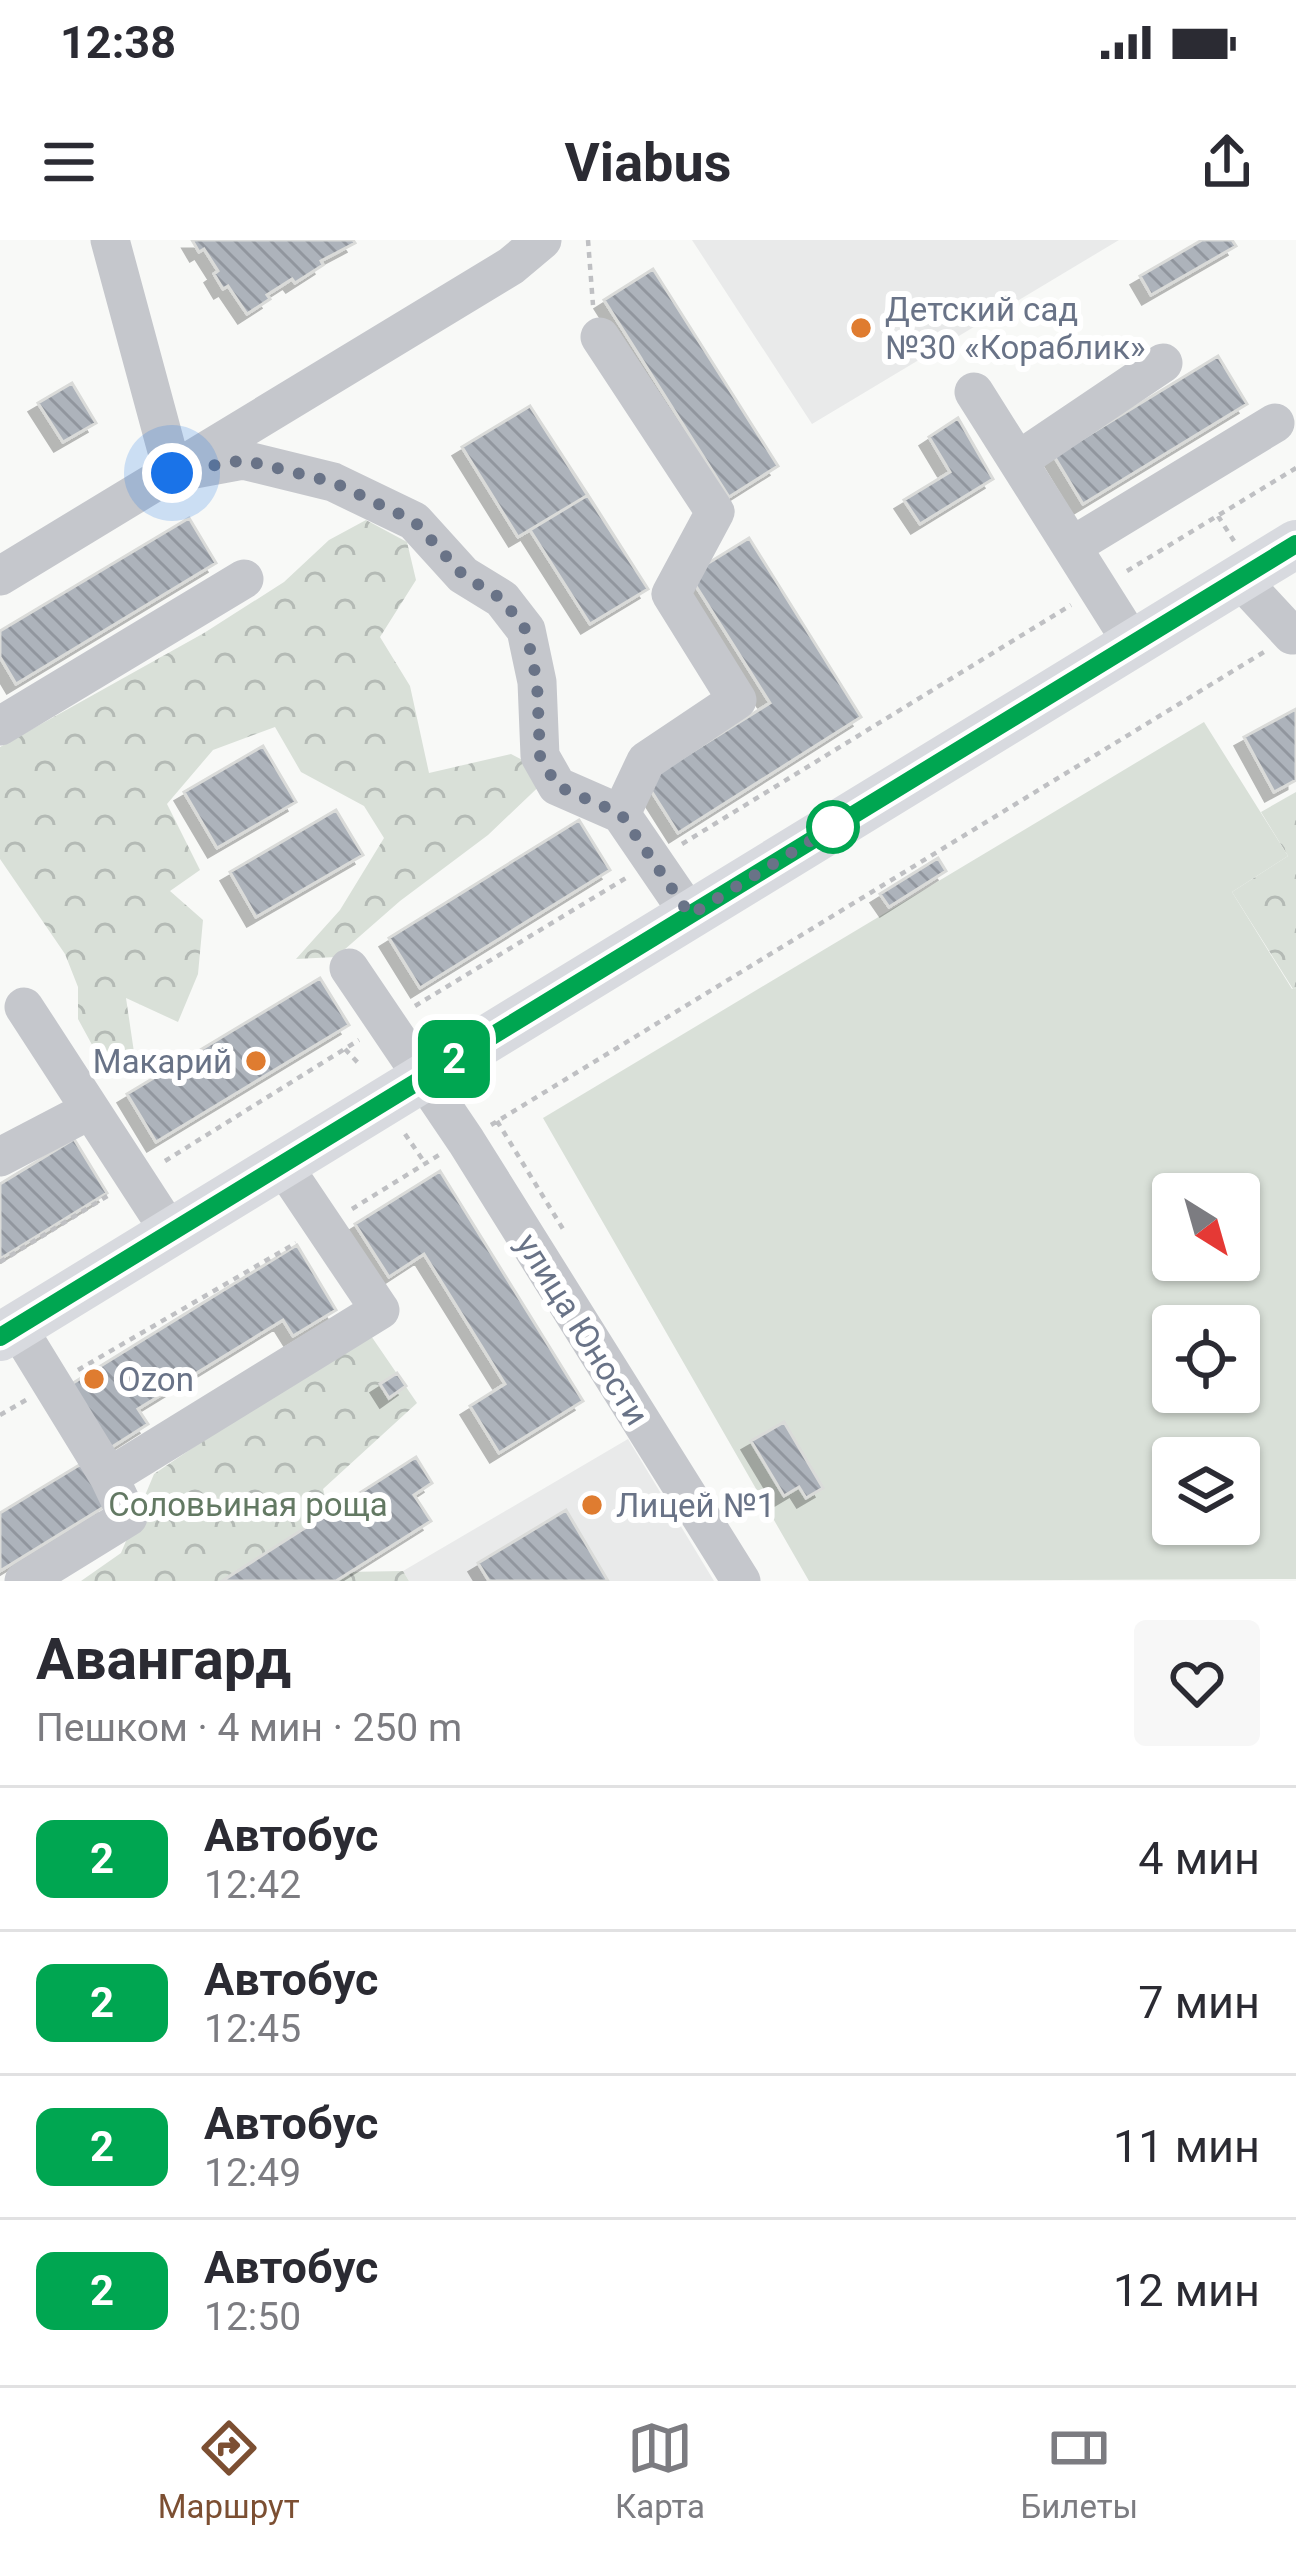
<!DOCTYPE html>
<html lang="ru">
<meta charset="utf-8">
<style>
:root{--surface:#fff;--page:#f7f7f7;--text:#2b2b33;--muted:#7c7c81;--line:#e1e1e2;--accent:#7c4f32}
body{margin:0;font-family:Roboto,sans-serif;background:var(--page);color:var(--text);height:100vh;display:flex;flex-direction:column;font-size:45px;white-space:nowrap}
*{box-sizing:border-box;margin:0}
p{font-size:39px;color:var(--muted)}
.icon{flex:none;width:66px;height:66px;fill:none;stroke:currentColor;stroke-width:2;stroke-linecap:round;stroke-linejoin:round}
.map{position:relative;height:1341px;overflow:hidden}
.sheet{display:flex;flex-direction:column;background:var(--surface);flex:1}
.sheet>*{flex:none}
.badge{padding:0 24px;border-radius:18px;font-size:42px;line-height:78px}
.needle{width:78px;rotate:143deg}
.controls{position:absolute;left:1152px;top:933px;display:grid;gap:24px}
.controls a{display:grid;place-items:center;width:108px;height:108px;border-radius:12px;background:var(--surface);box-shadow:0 3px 9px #0004;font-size:60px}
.you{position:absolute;width:60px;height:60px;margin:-30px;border:9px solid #fff;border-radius:50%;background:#1a73e8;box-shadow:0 0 0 18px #1a73e833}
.map>.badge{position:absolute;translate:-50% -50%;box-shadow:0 0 0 6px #fff}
.round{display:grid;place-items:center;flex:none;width:126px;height:126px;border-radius:12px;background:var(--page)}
.headline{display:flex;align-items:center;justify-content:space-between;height:204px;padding:0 36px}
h1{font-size:57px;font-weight:700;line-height:90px}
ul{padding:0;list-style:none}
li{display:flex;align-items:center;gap:36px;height:144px;padding:0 36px;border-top:3px solid var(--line)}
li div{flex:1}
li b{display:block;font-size:45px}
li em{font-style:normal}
li .badge{min-width:132px;font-weight:700;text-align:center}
.status{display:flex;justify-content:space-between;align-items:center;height:84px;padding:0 60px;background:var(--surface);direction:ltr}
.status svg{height:33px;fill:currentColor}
header{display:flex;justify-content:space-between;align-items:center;height:156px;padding:0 36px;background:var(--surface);font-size:54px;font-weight:700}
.tabs{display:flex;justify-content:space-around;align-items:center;height:168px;border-top:3px solid var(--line);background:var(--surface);font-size:33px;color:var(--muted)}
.tabs a{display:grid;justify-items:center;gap:6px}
.tabs .on{color:var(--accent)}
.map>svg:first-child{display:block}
.built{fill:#e9eaea}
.forest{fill:url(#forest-crowns)}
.pitch{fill:#d9e0d8;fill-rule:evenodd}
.building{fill:url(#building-back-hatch);stroke:#dadbd9;stroke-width:3;filter:url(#shadow)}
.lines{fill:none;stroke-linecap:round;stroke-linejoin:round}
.path{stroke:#bfc0c3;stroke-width:4.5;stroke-dasharray:6 6;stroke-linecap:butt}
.minor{stroke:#c5c7cc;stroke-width:39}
.major{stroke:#d8dadf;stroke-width:48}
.line-casing{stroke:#fff;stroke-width:27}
.line{stroke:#00a651;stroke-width:18}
.walk{stroke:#697387;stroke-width:12;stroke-dasharray:0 21.6}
.poi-dot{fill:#df7c30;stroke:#fff;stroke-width:4.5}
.stop-dot{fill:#fff;stroke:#00a651;stroke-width:6}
.labels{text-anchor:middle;stroke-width:12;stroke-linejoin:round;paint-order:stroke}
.poi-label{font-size:33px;fill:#697387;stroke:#fff;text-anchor:start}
.street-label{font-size:33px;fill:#697387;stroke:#fff}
.park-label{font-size:33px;fill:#637963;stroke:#fff}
</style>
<div class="status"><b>12:38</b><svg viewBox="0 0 49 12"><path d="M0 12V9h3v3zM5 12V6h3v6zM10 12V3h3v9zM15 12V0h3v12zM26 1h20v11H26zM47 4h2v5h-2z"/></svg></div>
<header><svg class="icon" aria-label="menu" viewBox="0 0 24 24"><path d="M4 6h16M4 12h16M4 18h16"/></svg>Viabus<svg class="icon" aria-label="share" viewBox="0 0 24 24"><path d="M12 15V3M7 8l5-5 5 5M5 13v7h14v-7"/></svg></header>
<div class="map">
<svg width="1296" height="1341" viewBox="0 0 1296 1341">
<defs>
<pattern id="forest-crowns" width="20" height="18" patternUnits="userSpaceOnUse" patternTransform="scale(3)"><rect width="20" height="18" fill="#d9e0d8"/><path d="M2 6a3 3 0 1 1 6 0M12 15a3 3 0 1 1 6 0" fill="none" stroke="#b4bab5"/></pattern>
<pattern id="building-back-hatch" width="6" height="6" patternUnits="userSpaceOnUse" patternTransform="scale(3)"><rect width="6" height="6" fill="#adb3bb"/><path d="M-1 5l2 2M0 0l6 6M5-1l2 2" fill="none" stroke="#91969e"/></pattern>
<filter id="shadow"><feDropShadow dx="-9" dy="9" stdDeviation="0" flood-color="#0004"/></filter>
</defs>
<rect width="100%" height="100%" fill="#f8f9f7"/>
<path class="built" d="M692,0H1119L812,184Z
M628,1199L714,1341H409L403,1331Z"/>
<path class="forest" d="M366,280L407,302L416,340L380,397L410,446L429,533L511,514L551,535L488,595L400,661L336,717L296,719L340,670L384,598L364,566L301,532L275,487L213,510L167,564L200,630L170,651L203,680L198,734L178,782L126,758L135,819L103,825L78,779V747L65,714L0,619V507L204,393L284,342L329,300Z
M1296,552V748L1293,749L1232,652L1288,616L1261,572Z
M367,1090L417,1163L323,1249L344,1332L403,1331L409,1341H81L121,1313L154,1234Z"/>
<path class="pitch" d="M1204,482L1288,616L1232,652L1292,749L1296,748V1339L809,1341L543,878ZM1173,954H1239V1020H1173ZM1173,1086H1239V1152H1173ZM1173,1218H1239V1284H1173Z"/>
<path class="building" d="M192,0H353L355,3L321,21L323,25L295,43L292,39L267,55L270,59L247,74L228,46L223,49L214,34L218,31L204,9L199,12Z
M1202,0H1232L1236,6L1151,55L1140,36Z
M653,29L778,226L729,257L604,60Z
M1218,116L1247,164L1083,264L1054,216Z
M72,143L96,183L63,202L38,163Z
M530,166L648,349L590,384L530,290L518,297L462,207Z
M530,166L588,255L518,297L462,207Z
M958,178L993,239L920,284L904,260L950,232L929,197Z
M588,255L648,349L590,384L530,290Z
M189,278L216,323L16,444L0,417V391Z
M749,298L861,477L678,593L645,541L770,463L689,335Z
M1296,469V540L1274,552L1244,497Z
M263,506L296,562L217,608L184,552Z
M336,570L363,615L256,677L230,632Z
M579,580L610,630L420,748L389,698Z
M938,618L946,631L889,667L880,654Z
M320,738L349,785L156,902L127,854Z
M74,899L107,953L0,1019V944Z
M440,931L583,1161L499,1213L470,1166L505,1144L424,1014L389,1037L355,984Z
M297,1005L336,1070L293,1096L283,1080L138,1169L148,1184L104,1212L65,1148Z
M397,1133L406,1146L389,1158L380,1144Z
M784,1182L823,1248L806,1258L799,1247L784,1256L751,1201Z
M416,1217L432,1243L414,1255L431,1281L336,1341H222Z
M81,1224L107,1265L0,1331V1273Z
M566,1270L608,1341H489L478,1323Z
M566,1270L608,1341H489L478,1323Z"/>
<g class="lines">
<path class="path" d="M588,0L593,65
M1218,276L1234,301
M1127,331L1296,228
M682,604L1071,365
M415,766L626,638
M345,809L360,825
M497,881L563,989
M491,885L1264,412
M405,894L425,923
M165,921L359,800
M352,969L439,915
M0,1022L109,955
M78,1130L296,1003
M0,1175L26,1160"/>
<path class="minor" d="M110,0L173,233
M600,97L715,272L671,354L737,460L646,521L621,574
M974,152L1133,404
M1019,220L1163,123
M173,233L243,220L333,242L414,281L463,335L502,359L526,390L537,442L540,516L557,546L621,574L690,675
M1074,305L1275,183
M0,336L511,26L542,0
M1240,339L1292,395L1296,392
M0,486L244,339
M349,728L466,901L741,1341
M24,767L170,992
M0,917L90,870
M17,1087L109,1237L128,1277L24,1341
M109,1237L380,1070L282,924"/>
<path class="major" d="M0,1097L1296,304"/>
</g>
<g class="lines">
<defs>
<path id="line" d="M0,1097L1296,304"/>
</defs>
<use href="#line" class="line-casing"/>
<use href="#line" class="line"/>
<path class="walk" d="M172,233L244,220L333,242L414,281L463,335L502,359L526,390L537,442L540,516L557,546L621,574L690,675L851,576L833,587"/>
</g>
<g class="poi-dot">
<circle cx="861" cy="88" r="12"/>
<circle cx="256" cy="821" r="12"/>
<circle cx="94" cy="1139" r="12"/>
<circle cx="592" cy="1265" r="12"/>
</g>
<circle class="stop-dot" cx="833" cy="587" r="24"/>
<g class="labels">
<g class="poi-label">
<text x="885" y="81">Детский сад<tspan x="885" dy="38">№30 «Кораблик»</tspan></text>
<text x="232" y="833" text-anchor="end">Макарий</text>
<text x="118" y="1151">Ozon</text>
<text x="616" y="1277">Лицей №1</text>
</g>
<g class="street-label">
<text transform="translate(583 1089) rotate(58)" y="12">улица Юности</text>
</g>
<g class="park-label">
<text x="248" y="1276">Соловьиная роща</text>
</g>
</g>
</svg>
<div class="controls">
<a><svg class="needle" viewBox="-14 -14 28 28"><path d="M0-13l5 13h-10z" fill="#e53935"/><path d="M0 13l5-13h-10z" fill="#7c7c81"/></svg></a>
<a><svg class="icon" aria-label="locate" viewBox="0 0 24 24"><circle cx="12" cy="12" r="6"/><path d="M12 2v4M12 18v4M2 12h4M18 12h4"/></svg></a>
<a><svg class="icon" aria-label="layers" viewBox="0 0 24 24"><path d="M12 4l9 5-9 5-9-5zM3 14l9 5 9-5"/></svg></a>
</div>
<div class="you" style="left:172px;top:233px"></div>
<b class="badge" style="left:454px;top:819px;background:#00a651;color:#fff">2</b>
</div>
<section class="sheet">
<div class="headline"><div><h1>Авангард</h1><p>Пешком · 4 мин · 250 m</p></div><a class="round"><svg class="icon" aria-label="heart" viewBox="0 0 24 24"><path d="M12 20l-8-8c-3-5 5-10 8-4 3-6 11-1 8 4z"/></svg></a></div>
<ul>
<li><span class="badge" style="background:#00a651;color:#fff">2</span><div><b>Автобус</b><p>12:42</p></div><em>4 мин</em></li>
<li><span class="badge" style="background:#00a651;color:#fff">2</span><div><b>Автобус</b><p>12:45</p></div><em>7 мин</em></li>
<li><span class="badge" style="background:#00a651;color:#fff">2</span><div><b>Автобус</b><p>12:49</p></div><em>11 мин</em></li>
<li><span class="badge" style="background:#00a651;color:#fff">2</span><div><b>Автобус</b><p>12:50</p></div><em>12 мин</em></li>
</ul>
</section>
<nav class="tabs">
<a class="on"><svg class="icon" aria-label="directions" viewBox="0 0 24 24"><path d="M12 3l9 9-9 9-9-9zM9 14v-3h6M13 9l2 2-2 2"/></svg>Маршрут</a>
<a><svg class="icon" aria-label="map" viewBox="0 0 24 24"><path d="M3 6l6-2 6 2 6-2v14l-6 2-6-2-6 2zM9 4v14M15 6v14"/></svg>Карта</a>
<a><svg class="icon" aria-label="tickets" viewBox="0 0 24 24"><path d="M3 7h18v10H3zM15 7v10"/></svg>Билеты</a>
</nav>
